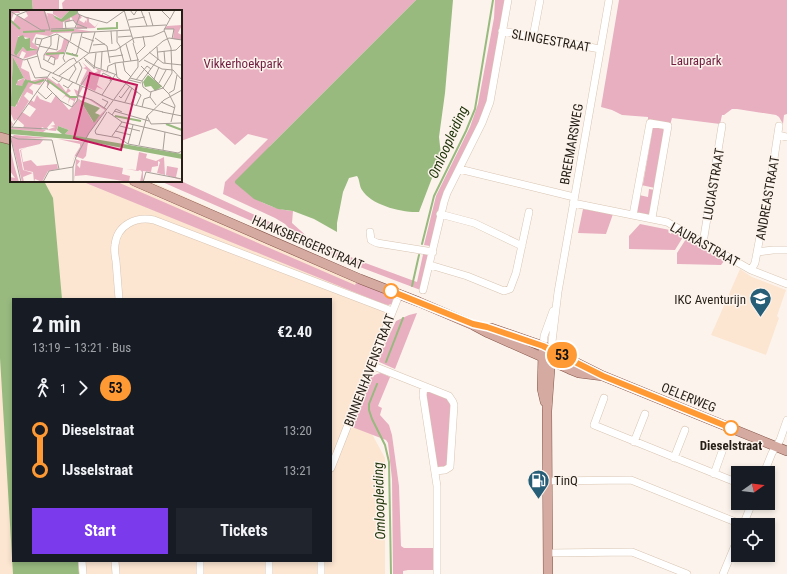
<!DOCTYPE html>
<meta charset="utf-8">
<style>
:root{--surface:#171b24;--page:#20242c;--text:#f1f3f6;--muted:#9ea1a6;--accent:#7c3aed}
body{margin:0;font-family:"Roboto Condensed",sans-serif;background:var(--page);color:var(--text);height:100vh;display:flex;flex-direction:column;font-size:15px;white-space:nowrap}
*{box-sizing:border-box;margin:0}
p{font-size:13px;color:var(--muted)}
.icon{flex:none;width:22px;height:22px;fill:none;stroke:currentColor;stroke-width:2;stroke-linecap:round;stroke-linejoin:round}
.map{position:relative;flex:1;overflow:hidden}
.panel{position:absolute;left:12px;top:298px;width:320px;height:264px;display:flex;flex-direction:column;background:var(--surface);border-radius:0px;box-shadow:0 2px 6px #0003}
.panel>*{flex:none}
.badge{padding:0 8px;border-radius:13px;font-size:14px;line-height:26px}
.needle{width:26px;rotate:76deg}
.fabs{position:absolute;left:731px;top:466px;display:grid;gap:8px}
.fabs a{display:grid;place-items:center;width:44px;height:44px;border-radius:0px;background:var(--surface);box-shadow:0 2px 6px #0003;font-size:20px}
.map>.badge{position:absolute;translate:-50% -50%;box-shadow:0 0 0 2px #fff}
.legs{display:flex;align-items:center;gap:6px;height:44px;padding:0 20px;font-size:13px}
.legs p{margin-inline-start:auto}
.head{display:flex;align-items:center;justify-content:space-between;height:68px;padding:0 20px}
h1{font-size:22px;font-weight:700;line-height:30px}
.cta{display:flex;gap:8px;margin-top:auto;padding:8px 20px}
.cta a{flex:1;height:46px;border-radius:0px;background:var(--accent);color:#fff;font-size:16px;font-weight:700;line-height:46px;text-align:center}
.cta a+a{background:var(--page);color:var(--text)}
ul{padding:0 20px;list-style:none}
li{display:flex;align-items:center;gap:14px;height:40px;font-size:15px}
li i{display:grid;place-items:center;width:6px;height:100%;margin:0 5px;background:currentColor}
li i::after{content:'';width:10px;height:10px;margin:-5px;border:3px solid;border-radius:50%;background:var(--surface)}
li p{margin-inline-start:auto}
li:first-child i{background:linear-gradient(#0000 50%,currentColor 0)}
li:last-child i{background:linear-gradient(currentColor 50%,#0000 0)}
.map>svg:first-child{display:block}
.built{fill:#fce6d2;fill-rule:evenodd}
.green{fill:#e8afc1}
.water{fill:#98ba7f}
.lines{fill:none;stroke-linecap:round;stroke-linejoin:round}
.stream{stroke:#98ba7f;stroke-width:2}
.minor-casing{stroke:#d8c4b2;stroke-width:8}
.major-casing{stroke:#855448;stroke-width:10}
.minor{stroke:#fff;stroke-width:7}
.major{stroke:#d4aaa1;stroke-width:9}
.line-1-casing{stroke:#fff;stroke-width:9}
.line-1{stroke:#f93;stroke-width:6}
.stop-1-dot{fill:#fff;stroke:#f93;stroke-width:2}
.labels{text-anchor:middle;stroke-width:3;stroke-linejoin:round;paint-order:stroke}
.street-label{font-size:13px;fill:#251e17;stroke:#fcf4ec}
.park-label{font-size:13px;fill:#701e40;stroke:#fcf4ec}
.poi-label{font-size:13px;fill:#251e17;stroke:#fcf4ec;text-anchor:end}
.stop-label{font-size:13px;font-weight:bold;fill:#251e17;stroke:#fcf4ec}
.water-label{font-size:14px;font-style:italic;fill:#1c3106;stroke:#fcf4ec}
.inset-river{fill:none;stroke:#98ba7f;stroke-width:2}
.inset-road{fill:none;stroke:#a69e97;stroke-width:1}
.view{fill:#c2185b;fill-opacity:0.15;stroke:#c2185b;stroke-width:2}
.inset-edge{fill:none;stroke:#251e17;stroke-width:2}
</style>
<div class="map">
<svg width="787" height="574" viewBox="0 0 787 574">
<rect width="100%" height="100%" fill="#fcf4ec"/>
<path class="built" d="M0,129L11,181H150L210,208V216L391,292L364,419L385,458V574H0ZM13,299H331V561H13Z
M740,269L752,277L786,290L777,316L779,318L766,355L711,335Z"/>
<path class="green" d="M32,0H59V11H33Z
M65,0H416L270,146L243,189C256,201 274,210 293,211L292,223L311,240L360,261L417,282L424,250L432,252L423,291L365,269L299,242L292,231L285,224L275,218L223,194L225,182L268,139L248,134L235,145L216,128L181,141V11H63L62,3Z
M495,0H505L488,98L484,112L446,190L430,246L424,245L436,196L470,127L478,104L494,18Z
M619,0H787V114L784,115L783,124L779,117L776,115L737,109H732L724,115H722L720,124L672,118L670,125L648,121V117L622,115L612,110L601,107Z
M654,127L663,129L665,131L655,188L641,185L643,184L652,133L650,131Z
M81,181H115L355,285L358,280L393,295V299L392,304L388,305L381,303Z
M160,181H181L272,223L281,228L288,237Z
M649,189L655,190L649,214H646L638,213L636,209L639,195L648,197Z
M583,209L613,214L606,234L578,233Z
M640,224L670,230L668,232L671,234L673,231L683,237L675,250L629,249V236Z
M686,239L724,261L721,265L677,264V253Z
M417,313L395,369L377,361L396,321L409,315Z
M381,373L390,377L378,406L382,408L380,415L389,425L392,435L399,486L401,546L404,548H436V570H408L403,571V574H393L392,479L388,443L386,440L352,427L371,377L377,374Z
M427,390L445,396L451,405L447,465L446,466L437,467L425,398Z"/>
<path class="water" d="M0,0H32L33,11H11V181H44L53,198L62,299H13V561H78L79,574H13L0,358Z
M416,0H453L445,93L439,137L441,155L437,167V170L432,178L419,212C402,213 371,205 362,190C359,186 360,180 357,176L349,178L343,192L337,223V232L314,219L293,211L278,209L254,199L235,183V181Z"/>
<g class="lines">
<path class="stream" d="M422,244L434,196L466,131L475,109L493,0
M412,286L419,255
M386,362L403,318
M377,384L369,404V410L372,419L385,445L389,462L391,574"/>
<defs>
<path id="minor" d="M502,31L600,49
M533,37L540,0
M778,135L787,137
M459,169L574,197
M573,203L667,222L751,270L787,284
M440,214L474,223L522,246
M633,215L650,123L668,126L652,218
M370,232L371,240L377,243L433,252
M703,243L722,126
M757,252L773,250H787
M430,265L467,276L504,291L510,289L516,273L529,212
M751,270L755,263L772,172L779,126
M423,290L444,202L447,193L482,123L490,102L508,0
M119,299C118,286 117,274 116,261C115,256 114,250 115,245C117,225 136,216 154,220L392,311
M543,346L544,336L553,311
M551,350L558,292L609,0
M371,365L449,396L453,402L454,405L450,467L445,470L435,471
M424,386L423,395L437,486V574
M604,398L594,425L738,483
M634,442L645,414
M674,458L685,430
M331,468L399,295
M764,473L772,453L780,440L787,420
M714,474L724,446
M547,481L631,480L743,525
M743,525L752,503
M548,553L632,552L687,574
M82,561L83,574
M115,561L116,574
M200,561V574
M269,561V574
M321,561V574
M723,574L738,538"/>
<path id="major" d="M0,137L11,140
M134,181L360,279L419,302L473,325L488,333L569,369L579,373L603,376
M491,328L543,346L603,376L787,451
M543,351L542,389L545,402
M548,574L547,411L551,355"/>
</defs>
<use href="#minor" class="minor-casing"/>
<use href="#major" class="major-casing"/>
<use href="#minor" class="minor"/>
<use href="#major" class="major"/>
</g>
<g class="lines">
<defs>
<path id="line-1" d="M391,291L473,324L487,327L543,346L603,376L731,428"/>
</defs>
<use href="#line-1" class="line-1-casing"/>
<use href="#line-1" class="line-1"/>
</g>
<defs>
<symbol id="school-pin" viewBox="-11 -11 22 30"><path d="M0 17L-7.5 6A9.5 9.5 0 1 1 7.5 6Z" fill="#265d77" stroke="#fcf4ec"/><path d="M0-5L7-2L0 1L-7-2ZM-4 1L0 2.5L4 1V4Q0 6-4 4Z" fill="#fff"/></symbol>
<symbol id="fuel-pin" viewBox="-11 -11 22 30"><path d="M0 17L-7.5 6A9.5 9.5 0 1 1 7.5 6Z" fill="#265d77" stroke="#fcf4ec"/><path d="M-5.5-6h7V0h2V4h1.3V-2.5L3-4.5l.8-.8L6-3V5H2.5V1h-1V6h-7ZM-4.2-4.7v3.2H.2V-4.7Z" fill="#fff"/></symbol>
</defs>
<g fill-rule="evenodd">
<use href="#school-pin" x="748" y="286" width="25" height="34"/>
<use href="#fuel-pin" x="526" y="468" width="25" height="34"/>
</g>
<g class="stop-1-dot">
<circle cx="391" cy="291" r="7"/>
<circle cx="731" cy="428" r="7"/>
</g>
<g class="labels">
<g class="street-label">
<text transform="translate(551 40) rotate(10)" y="5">SLINGESTRAAT</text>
<text transform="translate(571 144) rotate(-80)" y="5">BREEMARSWEG</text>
<text transform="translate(713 184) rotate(-80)" y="5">LUCIASTRAAT</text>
<text transform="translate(767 198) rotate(-80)" y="5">ANDREASTRAAT</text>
<text transform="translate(308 242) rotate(23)" y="5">HAAKSBERGERSTRAAT</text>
<text transform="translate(705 244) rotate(29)" y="5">LAURASTRAAT</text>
<text transform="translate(369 370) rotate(-69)" y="5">BINNENHAVENSTRAAT</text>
<text transform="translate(689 397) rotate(22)" y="5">OELERWEG</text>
</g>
<g class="park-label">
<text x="696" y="65">Laurapark</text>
<text x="243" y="68">Vikkerhoekpark</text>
</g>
<g class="poi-label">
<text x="746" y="304">IKC Aventurijn</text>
<text x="554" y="485" text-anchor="start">TinQ</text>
</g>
<g class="stop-label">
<text x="731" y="450">Dieselstraat</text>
</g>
<g class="water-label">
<text transform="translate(448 142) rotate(-66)" y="5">Omloopleiding</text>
<text transform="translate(379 501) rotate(-92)" y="5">Omloopleiding</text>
</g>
</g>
<g transform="translate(10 10)">
<rect width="172" height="172" fill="#fcf4ec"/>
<path d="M0,0H9L10,3H4L1,11L3,12L7,5L14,9L18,6L16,2L20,0H37L35,1L38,7L37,3L43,4V0H64L59,1L51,9L43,4L47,10L60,8V11H63L53,12V18L66,19L67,15L61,7L68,3L72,7L69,10L74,13L76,10V13L77,9L74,7H78L83,11L79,8V12L85,17L89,12L85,18L66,19L85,22L44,23L39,26L26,24L22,32L29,38L27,44L13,49L16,43L12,41L9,48L0,44ZM8,26L19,28L17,31L20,37L26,40L18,41L13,37L7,45ZM172,15L168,23L172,25V30L163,29L164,19H155L157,16ZM54,28L59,30L54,43H50L48,49L45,50V48L34,45L37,42H46L51,39ZM0,44L13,50L11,58L19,62L21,71L37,67L30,75L23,74L19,78L23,81V85L17,82L14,86L19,91L12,102L20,107L26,99L18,94L21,90L24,92L27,85L30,89L41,93L46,85L59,100L63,96H62L64,91L60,89L58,94L59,88L55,86L51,90L56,84L41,72L37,76V67L47,74L49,73L56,82L58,78L61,81L57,83L60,86H67L63,96L69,88L83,112L95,100L78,89L67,87L64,79L68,81L70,76L73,77L69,85L82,90L96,99L76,128L55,124L59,120L48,116L46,121L37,120L45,117L40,116L45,115L43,111L36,119L32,117L31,119L36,120L33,122L0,119V109L3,114L1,117L13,118L14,115L7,109L4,111L1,104ZM3,47L14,68L6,72L7,76L11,77L9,84L12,83L11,77L15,73L14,69L18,71L8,93L9,85L4,92L7,95L5,97L1,96V88ZM72,52L84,63L88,61L85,58L104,65L91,61L87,75L94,80L87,77L85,81L70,74L77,60L73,58L76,57ZM4,125L42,128L13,129L33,130L30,134L9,139L13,160L23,163L13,167L14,172H12L1,128ZM48,129L78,132L76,146L73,149L65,146L62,153L65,145L70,137V134ZM0,137L4,155L9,172H0V167L5,168L0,161ZM17,137L11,140L13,152L21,150L27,156L47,154L48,159L38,161L32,172L25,169L24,172L23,162L14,160L10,140ZM129,142L137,144L136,148L146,151L154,147L155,165L147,163L150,152L148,151V156L142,157L141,162L133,161V172H130L132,162L130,160L128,161L116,159L126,160ZM66,149L70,151L67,155L70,158L71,150L113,158L112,164L120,166L119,172L76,165L65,166L64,172ZM157,156L168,158L166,167L171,170L156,165Z" fill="#e8afc1" fill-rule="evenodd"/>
<path d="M67,0V4L52,12L46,9L43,5L51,9L59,1ZM13,25L15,29L20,28V38L28,40L17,41L13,37L6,46L4,43L8,27ZM3,47L14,68L8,70L6,75L12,76L15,69L19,71L5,97L1,96V88ZM138,65L152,76L150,78L145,81L141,76L135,77L133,72ZM70,90L90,98L85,103L90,105L84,113ZM48,116L59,120L55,124L172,144V149L70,130L0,124V119L52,124L47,120Z" fill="#98ba7f"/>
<path class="inset-river" d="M0,10L10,19M87,19L107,18V12M41,21L64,20M13,22L35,21M56,43L68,46M36,44L54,43M37,70L60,87H67M18,71L25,73L34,70M105,106L131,111M156,114L172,120"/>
<path class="inset-road" d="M67,0L68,4L75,7L97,13L114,1M114,0L124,33M120,0L124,5L127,0M131,0L137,16M151,0L160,9M0,1L31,20H40L34,0M139,2L143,16M7,5L20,0M118,10L135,7M120,17L156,15M65,18H77L67,14M41,19L65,18L70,5M56,19L55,12L63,10L67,15M154,19H164L162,29M101,21L102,34M107,21V32L111,38M72,27L84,31M108,27L122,26M85,28L97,36L100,53M32,29L27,43L31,58L103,90M32,29L47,24L78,43M60,31L62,23L120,20M123,33L128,50M116,34L121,51M30,35L25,34L26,28L32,29M83,35L95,34M29,36L47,40L49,26M147,37L148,49M110,38L114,52M154,41L155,53M139,42L153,53L172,55M148,42L166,40L172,34M62,43L65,46L67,43L72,23M79,43L85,22M0,44L14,50L28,46M127,44L135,36L133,26M99,47L113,45M74,48L85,57L107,65M17,49L25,68L37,67M33,49L44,55L45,48L41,46L38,51M34,49V45L41,35V26M148,49L132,71L133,77L140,82L153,78L162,63L161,38L154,20L165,0M75,50L84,58M134,50L152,59L163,60M55,52L53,48L59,31M113,52L115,61L121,67M129,52L153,31L159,28L172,30M105,53L128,50M131,56L159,84L165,96L161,112M84,59L86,43M91,59L92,42M163,60L172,70M97,62L98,56L105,53L107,67L131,85L126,96M43,63L59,50L64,48L67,53M49,66L79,43L106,40L124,28L143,26L154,21M42,67L49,72L53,67M91,67L93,63L101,67L100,71M120,68L132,71M144,69L149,57M35,70L39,73L37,77L51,91L62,97L67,91L70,75M59,70L66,59L64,55M119,70L131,73M126,70L137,56L141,59M66,73L72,58L69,52M149,73L156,60M53,75L58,78L63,72M71,75L78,65M27,81L36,89L43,82M141,82L140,87L146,95M159,83L164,80L167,65M67,85L82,90L96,99M92,85L105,65M109,86L111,88L120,76M92,89L98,92L94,98M104,90L153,102M115,92L122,78M151,92L165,98M121,94L127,81M132,97L134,89L140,87M104,101L139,111M97,102L85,121L86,124L109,128L118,134L168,143L172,141M98,102L112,112L172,126M152,102L172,106M102,105L106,99L112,102M137,106L141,114L171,113M172,106V119M110,116L130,121M0,117L38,119M2,117L41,62M105,121L121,125M0,125L11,172M0,126L8,129L42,130L49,159M102,126L112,112M118,134L123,115M129,135L137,106L154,90L172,80M153,140L155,122M33,172L39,161L63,157M63,172V157L66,147L79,123L128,57V49M133,172L136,162L172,169"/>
<path class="view" d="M80,63L127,75L111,140L64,128Z"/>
<rect width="172" height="172" class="inset-edge"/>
</g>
</svg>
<div class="fabs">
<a><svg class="needle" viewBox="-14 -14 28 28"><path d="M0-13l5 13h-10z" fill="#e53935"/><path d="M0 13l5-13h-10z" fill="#9ea1a6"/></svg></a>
<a><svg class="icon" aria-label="locate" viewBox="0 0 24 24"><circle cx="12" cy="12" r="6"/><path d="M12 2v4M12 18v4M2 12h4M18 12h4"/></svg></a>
</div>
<b class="badge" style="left:562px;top:355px;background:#f93;color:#111">53</b>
<section class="panel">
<div class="head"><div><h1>2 min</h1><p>13:19 – 13:21 · Bus</p></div><b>€2.40</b></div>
<div class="legs"><svg class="icon" aria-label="walk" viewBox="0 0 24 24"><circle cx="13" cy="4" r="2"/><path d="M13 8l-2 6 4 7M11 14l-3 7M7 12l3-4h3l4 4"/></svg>1<svg class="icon" aria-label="forward" viewBox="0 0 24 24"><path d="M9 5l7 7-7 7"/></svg><b class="badge" style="background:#f93;color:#111">53</b></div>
<ul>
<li><i style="color:#f93"></i><b>Dieselstraat</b><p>13:20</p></li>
<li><i style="color:#f93"></i><b>IJsselstraat</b><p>13:21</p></li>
</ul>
<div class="cta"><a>Start</a><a>Tickets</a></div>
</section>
</div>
